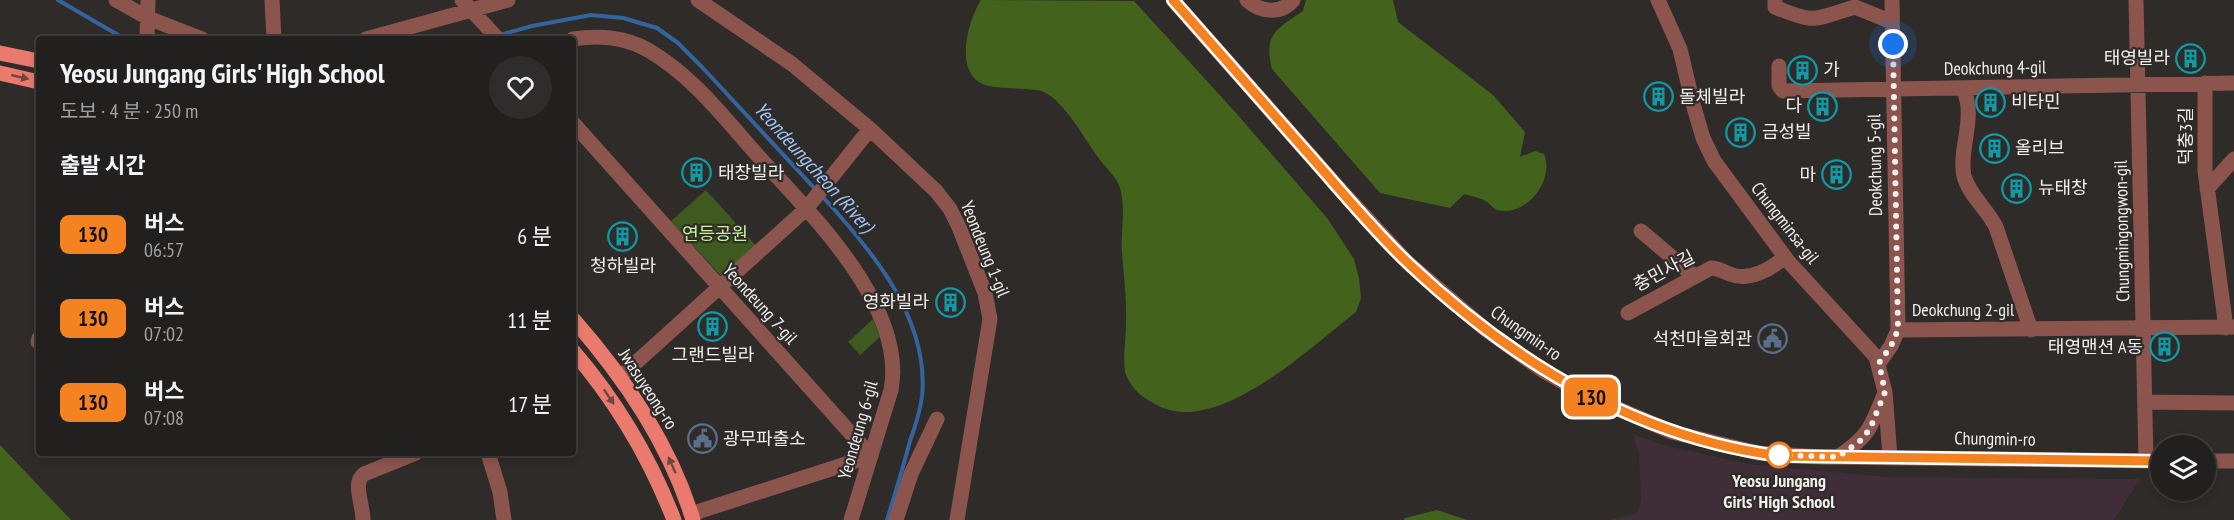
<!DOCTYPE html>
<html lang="ko">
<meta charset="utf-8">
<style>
:root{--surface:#22201f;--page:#2e2d2c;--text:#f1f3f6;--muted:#a2a3a4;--line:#3f3e3d}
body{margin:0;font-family:"PT Sans Narrow","Noto Sans KR",sans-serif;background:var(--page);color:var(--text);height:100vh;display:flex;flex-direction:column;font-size:22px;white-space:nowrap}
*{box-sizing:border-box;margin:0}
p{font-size:20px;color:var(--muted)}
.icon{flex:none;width:33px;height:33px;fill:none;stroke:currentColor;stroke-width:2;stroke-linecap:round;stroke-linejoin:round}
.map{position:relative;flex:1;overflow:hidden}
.panel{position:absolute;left:36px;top:36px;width:540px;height:420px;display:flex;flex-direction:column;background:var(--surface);border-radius:6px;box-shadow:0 3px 9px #0003,0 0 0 2px var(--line)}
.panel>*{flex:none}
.badge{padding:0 12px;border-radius:9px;font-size:21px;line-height:39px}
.controls{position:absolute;left:2150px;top:435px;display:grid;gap:12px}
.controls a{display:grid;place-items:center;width:66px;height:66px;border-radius:50%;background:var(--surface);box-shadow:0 3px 9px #0003,0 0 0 2px var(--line);font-size:30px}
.you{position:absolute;width:30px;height:30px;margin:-15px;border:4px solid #fff;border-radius:50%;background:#1a73e8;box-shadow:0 0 0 9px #1a73e833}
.map>.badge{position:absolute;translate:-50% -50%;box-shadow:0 0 0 3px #fff}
h2{padding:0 24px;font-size:22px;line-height:54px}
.round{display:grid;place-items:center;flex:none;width:63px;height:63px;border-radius:32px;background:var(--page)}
.summary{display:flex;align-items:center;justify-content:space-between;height:102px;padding:0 24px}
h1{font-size:28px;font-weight:700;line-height:45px}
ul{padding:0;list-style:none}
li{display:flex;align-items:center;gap:18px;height:84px;padding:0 24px}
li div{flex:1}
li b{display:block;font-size:22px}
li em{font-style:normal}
li .badge{min-width:66px;font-weight:700;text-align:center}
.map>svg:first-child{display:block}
.education{fill:#3f2d37}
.green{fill:#3f5a21}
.forest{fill:#43631d}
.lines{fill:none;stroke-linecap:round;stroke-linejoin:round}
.stream{stroke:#34649d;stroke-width:4}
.minor{stroke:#8b554e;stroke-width:15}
.major{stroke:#e97a6d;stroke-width:15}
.oneway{fill:#6f4741}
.line-casing{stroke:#fff;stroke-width:14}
.line{stroke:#f58220;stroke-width:9}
.walk{stroke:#f2f1ef;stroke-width:6;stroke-dasharray:0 10.8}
.stop-dot{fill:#fff;stroke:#f58220;stroke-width:3}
.labels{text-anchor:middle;stroke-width:4.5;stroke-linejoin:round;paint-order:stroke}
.poi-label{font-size:18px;fill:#f2f1ef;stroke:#2e2b29;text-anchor:start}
.street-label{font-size:18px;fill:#f2f1ef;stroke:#2e2b29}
.park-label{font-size:18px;fill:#c3f695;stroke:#2e2b29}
.stop-label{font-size:18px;font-weight:bold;fill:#f2f1ef;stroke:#2e2b29}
.water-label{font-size:20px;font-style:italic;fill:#9fc7f7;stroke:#2e2b29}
</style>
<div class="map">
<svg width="2234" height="520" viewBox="0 0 2234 520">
<rect width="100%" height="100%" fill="#2e2b29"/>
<path class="education" d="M1633,434L1663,445L1749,464L1889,477L2140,479L2114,520H1609L1636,514L1641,501L1639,455Z"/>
<path class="green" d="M706,190L758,248L728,275H720L671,221Z
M873,319L880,337L860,355L848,342Z"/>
<path class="forest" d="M981,0L1134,1L1236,113L1327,218L1354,259L1359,279L1361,298L1356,312C1312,346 1216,438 1157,405C1142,397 1133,391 1126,375C1122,364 1126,338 1126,325C1127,301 1124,277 1122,253C1120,230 1128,202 1117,181C1112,174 1106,167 1100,160C1085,140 1065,101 1042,91C1033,88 1002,89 989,86C952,78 967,22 981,0Z
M1306,0H1393L1398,22L1493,95L1525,132L1520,157L1535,151L1544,154C1554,178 1531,212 1503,211C1495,211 1492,206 1487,202C1481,198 1471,196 1464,194L1450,208L1380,193L1272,69C1263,34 1277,29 1303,11Z
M0,445L71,520H0Z
M1437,510L1467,520H1404L1405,518Z"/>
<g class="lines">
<path class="stream" d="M58,0L125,39
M500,35L532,26L591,15L623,18L657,28L678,43L702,67L816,190
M821,195C870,248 930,318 922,397C920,412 915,427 910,441C903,468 895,494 887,520"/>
<path class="minor" d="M116,0L148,18L202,39
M272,0L274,39
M462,0L498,39
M698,0L792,64L870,129L936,191L950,209L959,227L985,293L990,319L957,520
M1173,0L1336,185L1407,262L1485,329L1542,370L1586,395L1672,432L1758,453L1821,457L2160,461
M1247,0C1259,12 1281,15 1293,0
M1658,0L1680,49L1693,104L1703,138L1714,161L1788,261L1876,357L1885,392L1890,457
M1775,0V7C1818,25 1813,19 1855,7L1892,22
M2136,0L2146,461
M147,39L148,0
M366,39L508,0
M573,39C598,35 626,37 648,50C693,76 725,119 759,157C811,214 907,307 891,390L851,520
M1779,66V86L1783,91L2234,83
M2205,83V171L2226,328
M1963,88C1977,118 1958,149 1964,176C1969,195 1988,210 1996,227L2031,330
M573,123L871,456
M2207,189L2234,159
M1641,231L1694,276
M1628,313L1711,268C1719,268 1723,272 1730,274C1748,282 1772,269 1784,257
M1898,330L2234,327
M38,342L39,338
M1879,363L1891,346L1898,330L1892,0
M620,377L806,209L870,129
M2145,402L2234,403
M488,453L500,492L504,520
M1838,457C1869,436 1870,429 1884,395
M2205,461H2234
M691,514L871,456
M363,520C363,504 352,483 364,474L416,453
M896,520L911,474L937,419"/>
<path class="major" d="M0,53L39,61
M0,73L39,82
M573,319C625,378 670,444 693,520
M573,351C616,401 650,458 674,520"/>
</g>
<defs><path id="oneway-solid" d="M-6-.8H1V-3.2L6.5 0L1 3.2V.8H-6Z" transform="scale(1.5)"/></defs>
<g class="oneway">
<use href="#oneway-solid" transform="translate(20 77) rotate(13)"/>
<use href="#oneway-solid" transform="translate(609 397) rotate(56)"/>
<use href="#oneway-solid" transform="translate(672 465) rotate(-114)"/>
</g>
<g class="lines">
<defs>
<path id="line" d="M1173,0C1217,50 1261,100 1305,150C1339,188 1372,229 1409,264C1514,363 1636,438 1781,456L2160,461"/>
</defs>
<use href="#line" class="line-casing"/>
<use href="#line" class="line"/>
<path class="walk" d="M1779,455L1838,457L1860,441L1870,429L1885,392L1879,363L1891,346L1898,330L1893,44"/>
</g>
<defs>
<symbol id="building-ring" viewBox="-11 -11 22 22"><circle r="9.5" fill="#2e2b29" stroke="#0f9aa8" stroke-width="1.5"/><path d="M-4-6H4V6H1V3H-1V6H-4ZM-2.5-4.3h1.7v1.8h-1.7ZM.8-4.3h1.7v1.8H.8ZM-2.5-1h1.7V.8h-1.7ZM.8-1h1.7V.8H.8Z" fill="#0f9aa8"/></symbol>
<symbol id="civic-ring" viewBox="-11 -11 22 22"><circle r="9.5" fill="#2e2b29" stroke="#5c6f8a" stroke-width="1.5"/><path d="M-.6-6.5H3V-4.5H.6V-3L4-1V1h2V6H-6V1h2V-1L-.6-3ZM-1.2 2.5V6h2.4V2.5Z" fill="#5c6f8a"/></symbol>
</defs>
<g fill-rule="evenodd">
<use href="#building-ring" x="2174" y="42" width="33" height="33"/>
<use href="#building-ring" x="1786" y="54" width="33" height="33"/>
<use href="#building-ring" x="1642" y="80" width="33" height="33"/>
<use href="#building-ring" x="1974" y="86" width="33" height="33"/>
<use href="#building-ring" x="1806" y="90" width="33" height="33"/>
<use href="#building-ring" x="1724" y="116" width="33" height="33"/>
<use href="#building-ring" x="1978" y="132" width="33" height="33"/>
<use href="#building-ring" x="680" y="156" width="33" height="33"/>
<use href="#building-ring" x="1820" y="158" width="33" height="33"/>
<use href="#building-ring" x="2000" y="172" width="33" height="33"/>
<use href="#building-ring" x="606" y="220" width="33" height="33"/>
<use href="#building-ring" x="934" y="286" width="33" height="33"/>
<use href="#building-ring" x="696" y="310" width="33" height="33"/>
<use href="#civic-ring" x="1756" y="322" width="33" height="33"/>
<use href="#building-ring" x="2148" y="330" width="33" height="33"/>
<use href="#civic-ring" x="686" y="422" width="33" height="33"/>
</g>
<circle class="stop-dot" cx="1779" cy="455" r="12"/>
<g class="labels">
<g class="poi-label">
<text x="2170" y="64" text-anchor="end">태영빌라</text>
<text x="1823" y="76">가</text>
<text x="1679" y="103">돌체빌라</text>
<text x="2011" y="108">비타민</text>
<text x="1802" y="112" text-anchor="end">다</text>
<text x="1762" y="138">금성빌</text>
<text x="2015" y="154">올리브</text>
<text x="718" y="179">태창빌라</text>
<text x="1816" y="181" text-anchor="end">마</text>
<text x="2038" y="194">뉴태창</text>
<text x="623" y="272" text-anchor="middle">청하빌라</text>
<text x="929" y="308" text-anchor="end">영화빌라</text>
<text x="1752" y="345" text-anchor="end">석천마을회관</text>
<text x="2143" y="353" text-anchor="end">태영맨션 A동</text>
<text x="713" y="361" text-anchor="middle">그랜드빌라</text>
<text x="723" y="445">광무파출소</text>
</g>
<g class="street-label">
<text transform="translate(1995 68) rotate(-1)" y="6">Deokchung 4-gil</text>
<text transform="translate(2186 136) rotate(-90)" y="6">덕충3길</text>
<text transform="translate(1875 165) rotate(-91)" y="6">Deokchung 5-gil</text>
<text transform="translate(1785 223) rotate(52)" y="6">Chungminsa-gil</text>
<text transform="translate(2122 231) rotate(-91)" y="6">Chungmingongwon-gil</text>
<text transform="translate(985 249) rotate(68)" y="6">Yeondeung 1-gil</text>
<text transform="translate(1664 271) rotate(-28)" y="6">충민사길</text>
<text transform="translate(760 304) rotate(48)" y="6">Yeondeung 7-gil</text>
<text x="1963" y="316">Deokchung 2-gil</text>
<text transform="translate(1526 333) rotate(35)" y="6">Chungmin-ro</text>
<text transform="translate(648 389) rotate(57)" y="6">Jwasuyeong-ro</text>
<text transform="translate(858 430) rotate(-74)" y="6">Yeondeung 6-gil</text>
<text transform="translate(1995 439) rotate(1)" y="6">Chungmin-ro</text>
</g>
<g class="park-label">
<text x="715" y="240">연등공원</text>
</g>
<g class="stop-label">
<text x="1779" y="487">Yeosu Jungang<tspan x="1779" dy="21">Girls' High School</tspan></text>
</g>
<g class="water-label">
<text transform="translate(814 167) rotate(48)" y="7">Yeondeungcheon (River)</text>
</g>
</g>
</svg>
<div class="controls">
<a><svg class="icon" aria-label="layers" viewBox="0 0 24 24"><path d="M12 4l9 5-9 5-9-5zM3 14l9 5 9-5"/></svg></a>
</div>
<div class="you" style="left:1893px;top:44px"></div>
<b class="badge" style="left:1591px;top:397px;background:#f58220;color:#111">130</b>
<section class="panel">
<div class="summary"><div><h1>Yeosu Jungang Girls' High School</h1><p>도보 · 4 분 · 250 m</p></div><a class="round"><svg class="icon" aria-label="heart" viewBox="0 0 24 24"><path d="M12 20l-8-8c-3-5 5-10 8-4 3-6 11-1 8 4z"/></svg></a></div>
<h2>출발 시간</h2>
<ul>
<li><span class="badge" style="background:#f58220;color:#111">130</span><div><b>버스</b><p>06:57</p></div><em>6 분</em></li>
<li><span class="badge" style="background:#f58220;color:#111">130</span><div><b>버스</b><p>07:02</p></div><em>11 분</em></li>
<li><span class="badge" style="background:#f58220;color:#111">130</span><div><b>버스</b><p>07:08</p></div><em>17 분</em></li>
</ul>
</section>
</div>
